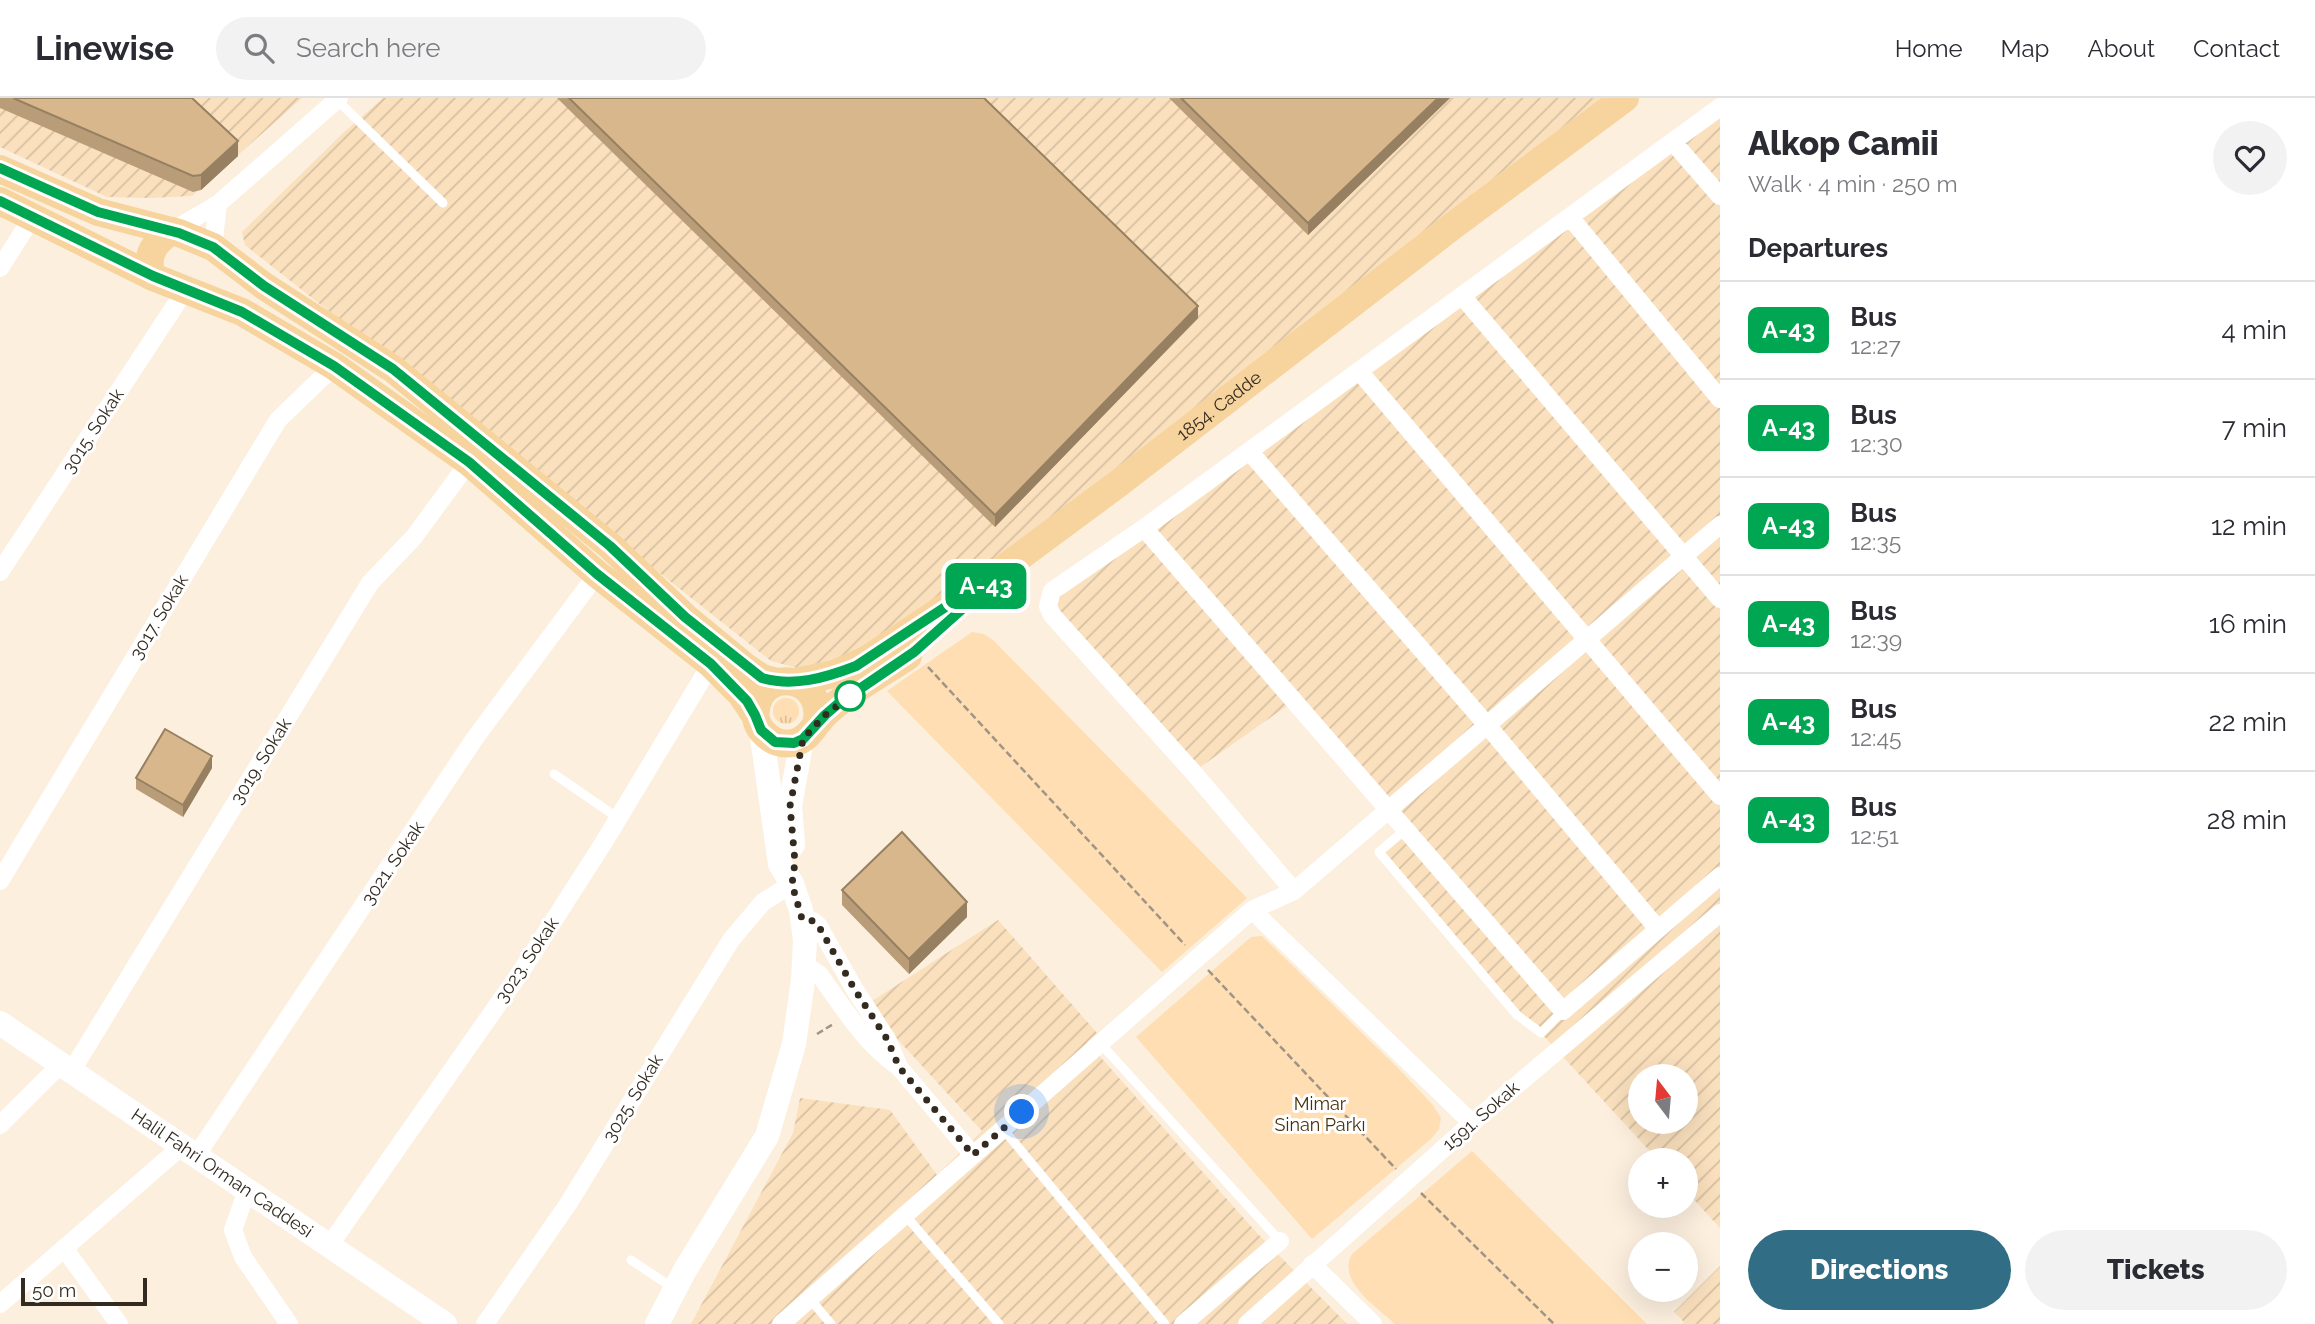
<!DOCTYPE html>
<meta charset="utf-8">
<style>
:root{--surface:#fff;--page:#f2f2f3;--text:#2b2b33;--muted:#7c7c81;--line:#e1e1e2;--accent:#316d84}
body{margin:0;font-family:Raleway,sans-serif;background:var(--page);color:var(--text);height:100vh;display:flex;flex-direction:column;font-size:26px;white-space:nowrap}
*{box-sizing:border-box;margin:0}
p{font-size:23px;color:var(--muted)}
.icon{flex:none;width:38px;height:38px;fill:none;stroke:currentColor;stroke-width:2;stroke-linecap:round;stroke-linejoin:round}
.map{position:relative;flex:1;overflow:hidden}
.panel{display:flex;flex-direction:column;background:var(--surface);width:595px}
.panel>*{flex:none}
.badge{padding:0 14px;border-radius:10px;font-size:24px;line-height:46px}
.needle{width:46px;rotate:344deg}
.controls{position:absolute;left:1628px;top:966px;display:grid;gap:14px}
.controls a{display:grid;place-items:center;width:70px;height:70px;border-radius:50%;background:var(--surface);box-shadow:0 7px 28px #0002;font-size:35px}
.scale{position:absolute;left:21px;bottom:18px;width:126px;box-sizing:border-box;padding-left:7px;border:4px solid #332b20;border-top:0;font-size:19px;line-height:24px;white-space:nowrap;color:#332b20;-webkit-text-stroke:5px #fff;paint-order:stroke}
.you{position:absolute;width:35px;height:35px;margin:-18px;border:5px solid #fff;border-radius:50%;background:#1a73e8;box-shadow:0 0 0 10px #1a73e833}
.map>.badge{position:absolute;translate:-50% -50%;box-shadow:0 0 0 4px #fff}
h2{padding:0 28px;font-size:26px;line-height:63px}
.round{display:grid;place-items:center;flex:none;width:74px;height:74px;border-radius:37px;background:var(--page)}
.headline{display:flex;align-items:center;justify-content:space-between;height:119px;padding:0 28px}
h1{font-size:33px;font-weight:800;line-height:52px}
.action{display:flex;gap:14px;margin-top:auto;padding:14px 28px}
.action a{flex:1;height:80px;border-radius:42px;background:var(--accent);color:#fff;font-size:28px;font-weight:800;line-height:80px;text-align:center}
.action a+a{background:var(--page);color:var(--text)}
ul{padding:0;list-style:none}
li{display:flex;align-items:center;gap:21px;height:98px;padding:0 28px;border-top:2px solid var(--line)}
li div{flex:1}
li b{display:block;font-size:26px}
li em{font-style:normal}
li .badge{min-width:77px;font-weight:700;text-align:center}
header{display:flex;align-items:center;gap:42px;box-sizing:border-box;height:98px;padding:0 35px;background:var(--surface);border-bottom:2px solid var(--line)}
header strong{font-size:33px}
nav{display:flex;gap:38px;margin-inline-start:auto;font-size:24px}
.search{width:490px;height:63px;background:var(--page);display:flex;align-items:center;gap:18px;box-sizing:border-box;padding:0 24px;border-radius:38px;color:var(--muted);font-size:26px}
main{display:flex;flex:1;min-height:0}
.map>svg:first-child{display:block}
.industrial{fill:url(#industrial-furrows);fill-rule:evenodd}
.grass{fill:url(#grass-tufts)}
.green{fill:#fedeb2}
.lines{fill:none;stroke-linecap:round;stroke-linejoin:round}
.path{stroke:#9f9486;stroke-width:2.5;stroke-dasharray:7 3.5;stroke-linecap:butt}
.service{stroke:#fff;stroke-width:9}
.minor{stroke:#fff;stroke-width:18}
.secondary{stroke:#fff;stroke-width:24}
.primary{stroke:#f7d49e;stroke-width:28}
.wall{fill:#b99d78}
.shaded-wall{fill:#968061}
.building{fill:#d7b78b;stroke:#968061;stroke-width:2}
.line-casing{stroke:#fff;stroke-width:16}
.line{stroke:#00a651;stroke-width:10}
.walk{stroke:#332b20;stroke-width:7;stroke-dasharray:0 12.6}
.stop-dot{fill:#fff;stroke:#00a651;stroke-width:3.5}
.labels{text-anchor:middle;stroke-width:6;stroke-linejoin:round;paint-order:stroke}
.street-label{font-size:18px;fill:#332b20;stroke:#fff}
.park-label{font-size:18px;fill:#47310c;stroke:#fff}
</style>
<header>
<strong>Linewise</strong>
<div class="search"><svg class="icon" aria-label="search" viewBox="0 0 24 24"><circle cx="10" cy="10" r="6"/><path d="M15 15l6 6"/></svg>Search here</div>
<nav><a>Home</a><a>Map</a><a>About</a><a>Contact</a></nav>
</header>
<main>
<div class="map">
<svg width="1720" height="1226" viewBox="0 0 1720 1226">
<defs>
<pattern id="industrial-furrows" width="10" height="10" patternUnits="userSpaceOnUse" patternTransform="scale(1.75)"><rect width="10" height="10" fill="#fae0bd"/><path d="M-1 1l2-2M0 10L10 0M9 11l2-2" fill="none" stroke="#d7c0a2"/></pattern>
<pattern id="grass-tufts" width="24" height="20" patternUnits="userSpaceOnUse" patternTransform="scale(1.75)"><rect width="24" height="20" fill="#fedeb2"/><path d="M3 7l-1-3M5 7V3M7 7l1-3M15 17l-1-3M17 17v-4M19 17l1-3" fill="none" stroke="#dabf99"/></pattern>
</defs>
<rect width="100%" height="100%" fill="#fcefde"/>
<path class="industrial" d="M0,0H302L192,98L150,100L107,99L0,49Z
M383,0H1614L903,530L857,557L797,570L771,563L245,147L242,134L343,35Z
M1720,9V1130L1685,1092V1062H1658L1541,935L1517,917L1379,754L1405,732L1294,603L1193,674L1048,500ZM1640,978H1685V1024H1640Z
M998,822L1097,935L1087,944L1257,1135L1347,1226H691L793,1035L800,1000L890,1012L937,1077L982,1033L866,907Z
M1720,1168V1226H1682L1684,1224L1674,1214Z"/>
<path class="grass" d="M773 613a13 13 0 1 1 26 0a13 13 0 1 1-26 0Z"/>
<path class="green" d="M972,534L984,536L993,542L1247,800L1162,874L887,593Z
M1262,838L1398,970L1432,1006L1441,1020L1439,1031L1431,1041L1312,1141L1136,939L1251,839Z
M1472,1053L1647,1226H1395C1378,1210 1336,1183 1352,1156Z"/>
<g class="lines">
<path class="path" d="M928,569L1185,847
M1208,872L1396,1071
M817,936L835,925
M1421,1095L1554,1226"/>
<path class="service" d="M337,2L443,105
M554,676L618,720
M1406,731L1379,754L1517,917L1541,935L1563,913
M1100,945L1280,1143
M1003,1031L1165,1226
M905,1117L999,1226
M631,1162L673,1190
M810,1201L831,1226"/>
<path class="minor" d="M1673,44L1720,98
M1570,119L1720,301
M172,133L218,106L339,0
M213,149L218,106
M0,170L33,118
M1462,198L1720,501
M1359,273L1720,698
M1249,353L1487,627L1658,831
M1144,430L1563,913L1720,778
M0,474L186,191
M0,783L278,322L334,268
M1294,793L1193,674L1052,517L1048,508L1052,493L1144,430L1720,9
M1252,812L1472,1025
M802,821L813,823L818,827L855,892L887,941L899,969L973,1057
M804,870H810L819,876C843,909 865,946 899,969
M71,974L370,485L414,439L469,364
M0,1027L61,966
M196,1058L475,640L597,476
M247,1092L233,1132L243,1159L289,1226
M329,1148L522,872L604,744L711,566
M64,1150L119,1226
M1312,1166L1373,1226
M0,1206L182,1048
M485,1226L568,1106L731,842L763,804L792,786
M781,1226L1252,812L1294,793L1720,427
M1183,1226L1280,1143
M1247,1226L1472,1025L1720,815"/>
<g class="secondary">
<path d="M793,747L790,708L802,641"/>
<path id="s1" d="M0,925L445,1226"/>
<path d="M657,1226L685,1172L767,1038L794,946L803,882L805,842L801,812L792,786L780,766L761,632"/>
</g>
<g class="primary">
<path d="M0,71L98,114L179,135L213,149L264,188L393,271L610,448L685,519L747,570L762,580L778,584"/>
<path d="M0,103L153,179L242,214L334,268L469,364L597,476L711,566L741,596L755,617"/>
<path d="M153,179C143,159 155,143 172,133"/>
<path id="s2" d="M796,584L834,576L868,561L1003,471L1119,385L1454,127L1625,0"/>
<path d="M816,627C828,578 762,567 756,611C754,620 758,629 764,635C771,643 782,647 793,645C809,642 814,627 824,617C848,594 881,576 908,558"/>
</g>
</g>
<path class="wall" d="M0,0H192L238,58L201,92L193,94L0,10Z
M557,0H984L1198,220L995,429Z
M1169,0H1450L1308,137Z
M212,670L183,719L136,691V680Z
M842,792L967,819L909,876L842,807Z"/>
<path class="shaded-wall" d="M1438,0H1450L1308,137V125Z
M238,43V58L201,92V77Z
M1198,208V220L995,429V417Z
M212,658V670L183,719V707Z
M967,804V819L909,876V861Z"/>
<path class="building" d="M13,0H192L238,43L201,77L193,78Z
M569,0H984L1198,208L995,417Z
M1181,0H1438L1308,125Z
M165,631L212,658L183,707L136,680Z
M902,734L967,804L909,861L842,792Z"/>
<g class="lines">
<defs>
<path id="line" d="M0,70L98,114L179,135L213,149L264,188L393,271L610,448L685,519L762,580C794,589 825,580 856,568L1003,471L969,505L914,554L839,605L825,617L803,641L794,645L775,644L761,632L755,617L747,603L711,566L597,476L469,364L334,268L242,214L153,178L0,103"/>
</defs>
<use href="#line" class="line-casing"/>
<use href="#line" class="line"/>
<path class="walk" d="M850,598L858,592L825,617L803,641L790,708L795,764L792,786L802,821L813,823L818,827L855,892L887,941L899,969L973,1057L1022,1014"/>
</g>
<circle class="stop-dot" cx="850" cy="598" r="14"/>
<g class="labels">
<g class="street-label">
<text dy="6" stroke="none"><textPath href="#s2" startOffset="509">1854. Cadde</textPath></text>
<text transform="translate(93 333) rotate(-57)" y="6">3015. Sokak</text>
<text transform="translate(159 519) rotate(-59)" y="6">3017. Sokak</text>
<text transform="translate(261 663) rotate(-58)" y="6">3019. Sokak</text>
<text transform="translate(393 765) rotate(-56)" y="6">3021. Sokak</text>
<text transform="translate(527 862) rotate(-56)" y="6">3023. Sokak</text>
<text transform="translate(633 1000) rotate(-59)" y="6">3025. Sokak</text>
<text transform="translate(1481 1018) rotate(-41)" y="6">1591. Sokak</text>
<text dy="6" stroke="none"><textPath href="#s1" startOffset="268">Halil Fahri Orman Caddesi</textPath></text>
</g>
<g class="park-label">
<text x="1320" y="1012">Mimar<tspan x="1320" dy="21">Sinan Parkı</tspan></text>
</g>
</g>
</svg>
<div class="controls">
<a><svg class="needle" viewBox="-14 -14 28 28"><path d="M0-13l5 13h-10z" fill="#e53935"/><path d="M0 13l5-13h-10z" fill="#7c7c81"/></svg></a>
<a>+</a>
<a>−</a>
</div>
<div class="scale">50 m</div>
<div class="you" style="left:1022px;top:1014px"></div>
<b class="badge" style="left:986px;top:488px;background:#00a651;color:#fff">A-43</b>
</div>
<section class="panel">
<div class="headline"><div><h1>Alkop Camii</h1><p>Walk · 4 min · 250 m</p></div><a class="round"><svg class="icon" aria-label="heart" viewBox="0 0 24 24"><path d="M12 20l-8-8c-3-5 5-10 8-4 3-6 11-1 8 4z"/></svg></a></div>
<h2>Departures</h2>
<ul>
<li><span class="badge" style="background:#00a651;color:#fff">A-43</span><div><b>Bus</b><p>12:27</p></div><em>4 min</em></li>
<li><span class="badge" style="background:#00a651;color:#fff">A-43</span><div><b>Bus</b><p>12:30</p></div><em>7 min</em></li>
<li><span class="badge" style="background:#00a651;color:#fff">A-43</span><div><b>Bus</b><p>12:35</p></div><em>12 min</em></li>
<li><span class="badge" style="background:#00a651;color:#fff">A-43</span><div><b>Bus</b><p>12:39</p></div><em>16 min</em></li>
<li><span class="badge" style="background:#00a651;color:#fff">A-43</span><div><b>Bus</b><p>12:45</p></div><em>22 min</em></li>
<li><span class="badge" style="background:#00a651;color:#fff">A-43</span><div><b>Bus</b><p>12:51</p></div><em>28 min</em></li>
</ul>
<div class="action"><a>Directions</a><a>Tickets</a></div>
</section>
</main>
